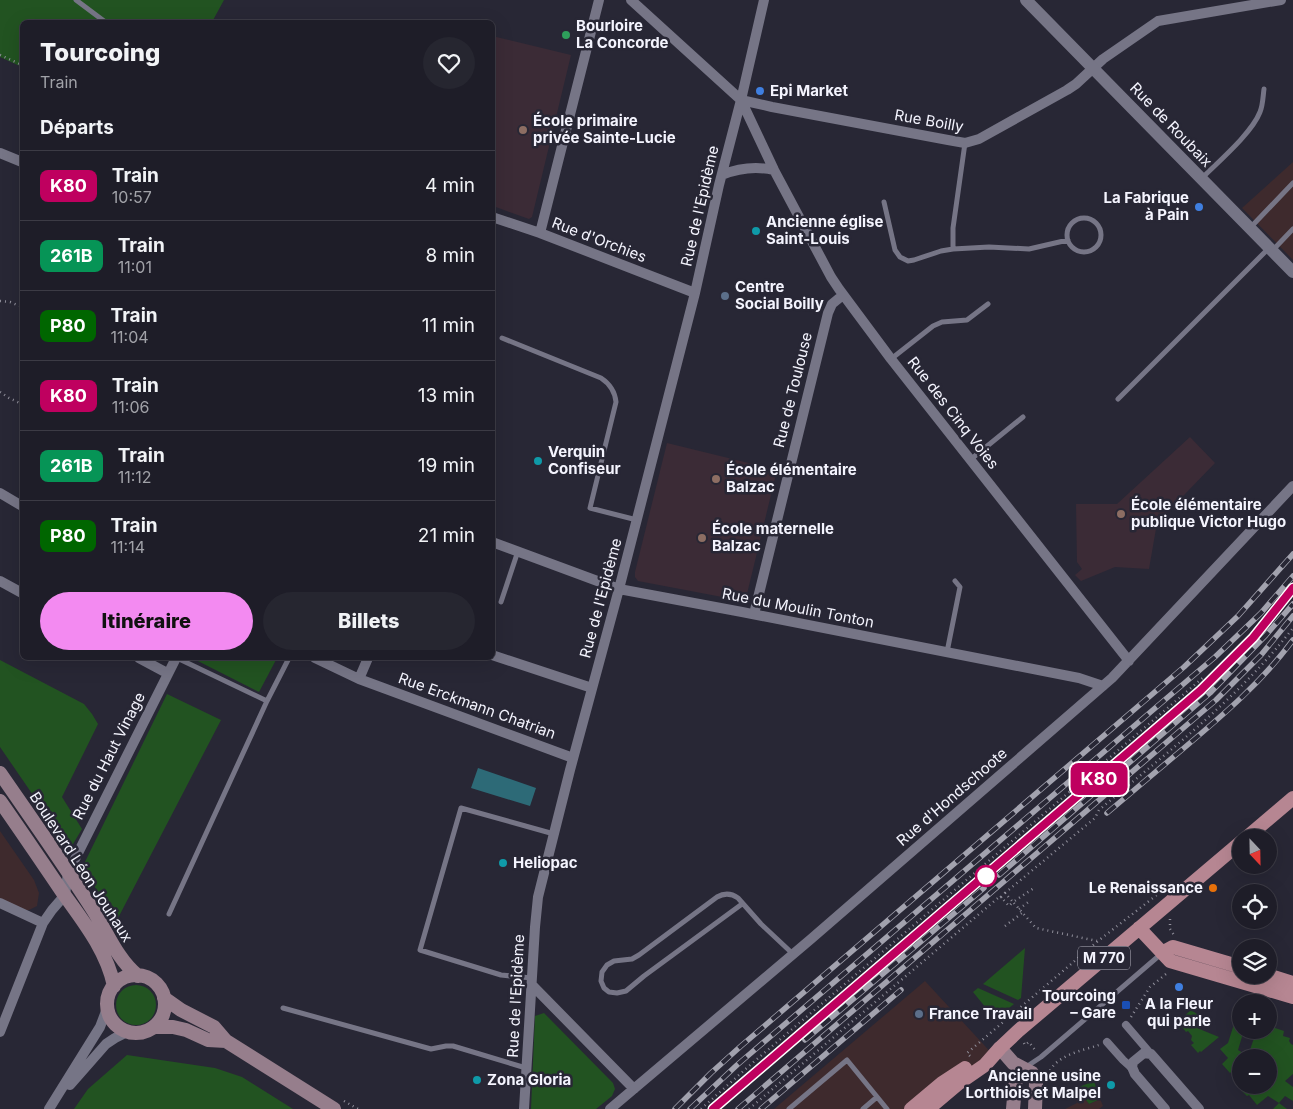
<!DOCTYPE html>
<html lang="fr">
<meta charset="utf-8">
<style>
:root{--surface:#1e1d28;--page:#262630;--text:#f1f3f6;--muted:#a1a2a8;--line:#3c3b45;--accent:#f38af1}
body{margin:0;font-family:Inter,sans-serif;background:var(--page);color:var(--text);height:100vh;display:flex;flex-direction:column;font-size:19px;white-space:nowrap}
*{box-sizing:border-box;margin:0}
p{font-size:16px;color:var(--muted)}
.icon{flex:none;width:28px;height:28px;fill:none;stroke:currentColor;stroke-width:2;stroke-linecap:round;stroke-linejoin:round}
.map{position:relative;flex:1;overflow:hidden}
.drawer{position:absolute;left:20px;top:20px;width:475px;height:640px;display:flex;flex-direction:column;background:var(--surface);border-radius:8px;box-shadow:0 5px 20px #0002,0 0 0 1px var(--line)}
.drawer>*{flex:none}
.badge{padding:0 10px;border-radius:8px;font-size:18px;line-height:32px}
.needle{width:32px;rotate:158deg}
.tools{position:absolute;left:1232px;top:829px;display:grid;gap:10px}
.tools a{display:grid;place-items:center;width:45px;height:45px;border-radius:50%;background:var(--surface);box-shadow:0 5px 20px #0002,0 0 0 1px var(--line);font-size:25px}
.map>.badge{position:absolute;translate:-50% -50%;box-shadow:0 0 0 2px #fff}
h2{padding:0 20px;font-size:19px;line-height:45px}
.round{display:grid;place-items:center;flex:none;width:52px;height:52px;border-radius:26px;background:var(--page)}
.overview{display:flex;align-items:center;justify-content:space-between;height:85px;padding:0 20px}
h1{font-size:24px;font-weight:800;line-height:38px}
.button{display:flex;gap:10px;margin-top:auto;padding:10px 20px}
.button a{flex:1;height:58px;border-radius:30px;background:var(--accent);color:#111;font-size:20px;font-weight:800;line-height:58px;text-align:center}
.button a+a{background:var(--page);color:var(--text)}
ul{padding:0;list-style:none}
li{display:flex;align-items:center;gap:15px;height:70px;padding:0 20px;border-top:1px solid var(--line)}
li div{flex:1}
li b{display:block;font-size:19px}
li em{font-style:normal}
li .badge{min-width:55px;font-weight:700;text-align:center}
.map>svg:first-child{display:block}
.commercial{fill:#3e2a2d}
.education{fill:#3b2b36}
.green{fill:#225321}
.water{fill:#2d6a77}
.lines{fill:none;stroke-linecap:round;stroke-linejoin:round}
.path{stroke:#91909c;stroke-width:2.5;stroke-dasharray:1 4;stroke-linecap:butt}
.service{stroke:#767586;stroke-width:5}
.pedestrian{stroke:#767586;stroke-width:8}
.minor{stroke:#767586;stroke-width:10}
.tertiary{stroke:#767586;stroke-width:12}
.secondary{stroke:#967e8c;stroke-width:14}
.primary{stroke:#b68692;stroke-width:14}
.rail-casing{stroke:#a2a2ae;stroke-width:5.5}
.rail{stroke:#282735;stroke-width:4;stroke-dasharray:11;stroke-linecap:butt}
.line-casing{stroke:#fff;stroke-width:11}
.line{stroke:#bf005f;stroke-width:8}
.leisure-dot{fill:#2e9e5b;stroke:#282735;stroke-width:2}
.shop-dot{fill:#3f7fe0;stroke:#282735;stroke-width:2}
.education-dot{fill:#8d6e63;stroke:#282735;stroke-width:2}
.culture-dot{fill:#0f9aa8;stroke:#282735;stroke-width:2}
.service-dot{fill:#5c6f8a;stroke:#282735;stroke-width:2}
.stop-dot{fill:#fff;stroke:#bf005f;stroke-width:2.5}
.food-dot{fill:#e8710a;stroke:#282735;stroke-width:2}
.transit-dot{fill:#1a4fb4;stroke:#282735;stroke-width:2}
.labels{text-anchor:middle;stroke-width:5;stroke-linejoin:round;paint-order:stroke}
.shield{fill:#282735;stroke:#b7b6c2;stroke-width:1}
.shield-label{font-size:14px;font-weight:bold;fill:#f4f4fe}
.poi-label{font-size:15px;font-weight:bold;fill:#f4f4fe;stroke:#282735;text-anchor:start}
.street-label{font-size:15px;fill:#f4f4fe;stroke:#282735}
</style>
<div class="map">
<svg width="1293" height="1109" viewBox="0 0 1293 1109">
<rect width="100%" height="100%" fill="#282735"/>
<path class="commercial" d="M1293,162V260L1242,208Z
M0,831L34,880L39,893L37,906L29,910H24L0,899Z
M925,981L996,1058L938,1109H774Z
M1081,1093L1089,1104L1100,1099L1103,1106L1099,1109H1065L1077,1103L1075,1096Z"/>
<path class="education" d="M492,36L571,55L532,217L529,219L493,206Z
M1190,437L1215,463L1157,523L1149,569L1115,567L1081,581L1075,575L1082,569L1077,562L1076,504H1117Z
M667,443L777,470L746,598L738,600L638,581L635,577V572Z"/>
<path class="green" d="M0,0H224L212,22H22V67L0,57Z
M192,658H277L259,692Z
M0,660L84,704L92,714L98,724L62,797L82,829L70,849L0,747Z
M167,694L221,720L117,920L82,868Z
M1025,948L1021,998L1018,1000L983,984Z
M116 1005a20 20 0 1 1 40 0a20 20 0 1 1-40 0Z
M978,988L1014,1004L995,1019L973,992Z
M1191,1010L1200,1016L1197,1028L1219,1037L1201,1052L1200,1051L1198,1053L1191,1045L1194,1043L1191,1040L1192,1036L1188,1031L1186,1032L1182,1027L1179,1029L1175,1024Z
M544,1013L613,1083L615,1089L612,1096L596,1109H531L535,1016Z
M1234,1024L1241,1026V1030H1244L1238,1050L1248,1056L1255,1035L1260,1036L1262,1030H1269V1026L1284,1031L1283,1036L1290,1038L1289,1041L1291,1044L1293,1045V1074L1285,1081L1293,1087V1101L1285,1096L1279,1103L1287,1109H1273L1279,1103L1268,1096L1257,1105L1249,1095L1247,1096L1236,1085L1241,1081V1085H1269V1058H1241V1071L1238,1069H1235L1230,1073L1222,1064L1228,1058L1220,1049L1228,1043Z
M127,1055L215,1068L242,1077L293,1109H74L88,1089Z
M1094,1081L1100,1099L1089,1104L1081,1093L1079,1087Z"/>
<path class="water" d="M478,768L536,788L530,806L471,788Z"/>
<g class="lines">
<path class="path" d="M0,55L22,65
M0,301L10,302L22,307
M0,392L9,398L22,404
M1005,893L1095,818L1099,810C1166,753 1238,699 1293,628
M1001,897L1005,893L1013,902L1034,888
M1019,909L1031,900
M1170,919V929L1174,935
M1005,926L1022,913
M1118,962L1132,967
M1131,1017L1150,987L1166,974
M1024,1043L1025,1045L1029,1042L1035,1050
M970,1056L967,1053L1098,941L1158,894
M1048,1075C1055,1055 1081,1051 1099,1045
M344,1101L358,1109
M701,1109L749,1066L1205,676
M749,1109L998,898V899L1001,897L1009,906L1013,902L1036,928L1097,941"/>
<path class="service" d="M76,0L104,21
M1202,178C1218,162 1252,133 1260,112C1263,105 1263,96 1264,89
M884,202L895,250L900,257L908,261L914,260L941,251L953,249L989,247L1029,249L1068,240
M1067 235a17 17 0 1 1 34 0a17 17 0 1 1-34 0Z
M1250,228L1293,183
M953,249V228L965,143
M1272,251L1293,229
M502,338L601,378C610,384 615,392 616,402L590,508L637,520
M891,359L933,326L942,322L967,320L988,304
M1118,399L1269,248
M970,460L1023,417
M501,602L518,551
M947,652L960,587L955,581
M177,658L267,701L289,658
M742,904L644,976L626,991L617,993L609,992L604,988L601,981L602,972L607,965L614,961L632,959L639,955L717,897C724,893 731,893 738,898L761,924L793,954
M169,914L267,701
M532,978L501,975L420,950L461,808L554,834
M283,1008L431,1049L446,1046H453L526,1068
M1026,1067L1041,1057L1161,954
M789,1109L847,1060L887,1109
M863,1109L877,1097"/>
<path class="pedestrian" d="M1126,1025L1150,1053
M1107,1042L1123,1060L1133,1069"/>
<path class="minor" d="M631,0L741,100L774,170L831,277L839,289L891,359L1129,661
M741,100L772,107L948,140L965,143L979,139L1067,90L1076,84L1103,59L1158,21L1281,0
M0,153L22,162
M722,175C739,168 755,166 774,170
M492,217L540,233L695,293
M540,233L599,0
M0,493L22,506
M492,542L619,589L742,612L1079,678L1103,686
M0,581L22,593
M754,614L828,313L832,304L843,295
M492,655L592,688
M139,658L167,673
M315,658L359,679L573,758
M359,679L368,658
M0,903L43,923
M532,985L634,1089
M0,1032L43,923L52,910L65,895L68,873L176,658
M70,1085L106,1044L115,1038L127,1032
M49,1109L100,1027L108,1006
M524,1109L535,927L538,897L570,770L619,589L695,293L719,185L741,100L764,0
M610,1109L811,939L1112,678L1293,486
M1165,1109L1135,1074L1132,1067L1133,1062L1144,1053L1151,1054L1199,1109"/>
<path class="tertiary" d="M1026,0L1293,272"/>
<path class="secondary" d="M0,773C31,818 63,863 93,910C107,932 117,959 138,976
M0,801C21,831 42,862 63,893C83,921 107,951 114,986
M107 1004a29 29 0 1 1 58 0a29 29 0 1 1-58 0Z
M164,998L181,1010L214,1027L226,1041L334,1109
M154,1027H173L186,1030L208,1040L226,1041
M1000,1048L1013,1063L1032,1073L1035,1078L1036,1083L1035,1109
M1013,1109L1016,1076L1023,1069"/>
<path class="primary" d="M1246,838L1293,798
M1139,928L1170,961L1293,997
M1162,953L1173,947L1241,967
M1267,975L1293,983
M911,1109L942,1083L965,1068
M928,1109L959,1083L985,1065L1000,1048L1018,1031L1241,842"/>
<defs>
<path id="rail" d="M1107,813C1133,791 1158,770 1184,748C1223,715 1262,682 1293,640
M999,875L1210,693L1266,635L1293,604
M805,1040L984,888
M675,1109L711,1073L741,1046L1184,667L1238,616L1293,554
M690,1109L737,1065L1215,657L1261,613L1293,576
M713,1109L1160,727C1209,683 1252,641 1293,588
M738,1109L1216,700L1261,655L1293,616
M761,1109L901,990"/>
</defs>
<use href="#rail" class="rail-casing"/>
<use href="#rail" class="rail"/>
</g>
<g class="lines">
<defs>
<path id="line" d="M713,1109L1201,690L1253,638L1293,588"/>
</defs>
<use href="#line" class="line-casing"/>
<use href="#line" class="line"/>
</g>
<circle class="leisure-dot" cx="566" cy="35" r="5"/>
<g class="shop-dot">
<circle cx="760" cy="91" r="5"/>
<circle cx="1199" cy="207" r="5"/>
<circle cx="1179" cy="987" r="5"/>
</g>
<g class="education-dot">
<circle cx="523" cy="130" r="5"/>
<circle cx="716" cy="479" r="5"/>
<circle cx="1121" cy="514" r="5"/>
<circle cx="702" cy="538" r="5"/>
</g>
<g class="culture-dot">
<circle cx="756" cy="231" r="5"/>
<circle cx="538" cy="461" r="5"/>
<circle cx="503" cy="863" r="5"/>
<circle cx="477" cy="1080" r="5"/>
<circle cx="1111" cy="1085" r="5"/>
</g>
<g class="service-dot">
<circle cx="725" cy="296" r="5"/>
<circle cx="919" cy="1014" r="5"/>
</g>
<circle class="stop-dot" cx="986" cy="876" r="10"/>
<circle class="food-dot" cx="1213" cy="888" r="5"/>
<rect class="transit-dot" x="1121" y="1000" width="10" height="10" rx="2.5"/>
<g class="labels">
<rect class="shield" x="1078" y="946.5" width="52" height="23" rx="4"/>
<g class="shield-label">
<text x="1104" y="963">M 770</text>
</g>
<g class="poi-label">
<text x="576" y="31">Bourloire<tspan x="576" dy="17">La Concorde</tspan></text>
<text x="770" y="96">Epi Market</text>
<text x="533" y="126">École primaire<tspan x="533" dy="17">privée Sainte-Lucie</tspan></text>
<text x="1189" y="203" text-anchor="end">La Fabrique<tspan x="1189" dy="17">à Pain</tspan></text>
<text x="766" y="227">Ancienne église<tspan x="766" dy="17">Saint-Louis</tspan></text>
<text x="735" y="292">Centre<tspan x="735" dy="17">Social Boilly</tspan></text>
<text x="548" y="457">Verquin<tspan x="548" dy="17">Confiseur</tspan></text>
<text x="726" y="475">École élémentaire<tspan x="726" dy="17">Balzac</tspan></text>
<text x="1131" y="510">École élémentaire<tspan x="1131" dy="17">publique Victor Hugo</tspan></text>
<text x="712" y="534">École maternelle<tspan x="712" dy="17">Balzac</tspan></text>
<text x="513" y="868">Heliopac</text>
<text x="1203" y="893" text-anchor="end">Le Renaissance</text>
<text x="1116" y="1001" text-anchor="end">Tourcoing<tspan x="1116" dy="17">– Gare</tspan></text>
<text x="1179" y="1009" text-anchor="middle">A la Fleur<tspan x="1179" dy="17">qui parle</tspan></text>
<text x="929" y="1019">France Travail</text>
<text x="1101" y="1081" text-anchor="end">Ancienne usine<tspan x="1101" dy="17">Lorthiois et Malpel</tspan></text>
<text x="487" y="1085">Zona Gloria</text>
</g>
<g class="street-label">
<text transform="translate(929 121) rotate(10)" y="5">Rue Boilly</text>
<text transform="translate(1171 125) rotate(46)" y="5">Rue de Roubaix</text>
<text transform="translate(700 206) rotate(-77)" y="5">Rue de l'Epidème</text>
<text transform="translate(599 240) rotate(21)" y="5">Rue d'Orchies</text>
<text transform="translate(793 390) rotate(-76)" y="5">Rue de Toulouse</text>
<text transform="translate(953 413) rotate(52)" y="5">Rue des Cinq Voies</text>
<text transform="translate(601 598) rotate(-75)" y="5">Rue de l'Epidème</text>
<text transform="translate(798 608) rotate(11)" y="5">Rue du Moulin Tonton</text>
<text transform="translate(477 706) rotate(20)" y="5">Rue Erckmann Chatrian</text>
<text transform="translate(109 756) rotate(-63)" y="5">Rue du Haut Vinage</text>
<text transform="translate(952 797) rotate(-41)" y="5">Rue d'Hondschoote</text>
<text transform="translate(81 867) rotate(57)" y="5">Boulevard Léon Jouhaux</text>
<text transform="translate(516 996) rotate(-87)" y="5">Rue de l'Epidème</text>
</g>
</g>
</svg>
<div class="tools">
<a><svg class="needle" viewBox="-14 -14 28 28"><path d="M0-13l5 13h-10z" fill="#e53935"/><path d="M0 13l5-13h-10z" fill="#a1a2a8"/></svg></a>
<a><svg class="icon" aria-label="locate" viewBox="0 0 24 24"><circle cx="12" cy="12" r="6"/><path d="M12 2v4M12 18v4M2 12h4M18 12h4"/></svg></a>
<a><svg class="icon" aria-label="layers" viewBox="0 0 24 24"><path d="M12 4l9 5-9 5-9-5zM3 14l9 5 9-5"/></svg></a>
<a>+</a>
<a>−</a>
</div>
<b class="badge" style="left:1099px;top:779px;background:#bf005f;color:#fff">K80</b>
<section class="drawer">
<div class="overview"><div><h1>Tourcoing</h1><p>Train</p></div><a class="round"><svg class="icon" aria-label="heart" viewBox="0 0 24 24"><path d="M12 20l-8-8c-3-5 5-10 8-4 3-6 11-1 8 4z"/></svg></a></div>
<h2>Départs</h2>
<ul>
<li><span class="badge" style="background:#bf005f;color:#fff">K80</span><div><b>Train</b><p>10:57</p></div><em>4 min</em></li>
<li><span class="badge" style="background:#069456;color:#fff">261B</span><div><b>Train</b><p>11:01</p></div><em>8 min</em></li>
<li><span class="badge" style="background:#060;color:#fff">P80</span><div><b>Train</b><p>11:04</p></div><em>11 min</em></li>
<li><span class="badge" style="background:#bf005f;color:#fff">K80</span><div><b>Train</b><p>11:06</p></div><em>13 min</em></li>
<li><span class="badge" style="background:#069456;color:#fff">261B</span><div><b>Train</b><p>11:12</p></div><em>19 min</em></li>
<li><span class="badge" style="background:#060;color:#fff">P80</span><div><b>Train</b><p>11:14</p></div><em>21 min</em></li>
</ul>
<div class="button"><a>Itinéraire</a><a>Billets</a></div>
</section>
</div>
